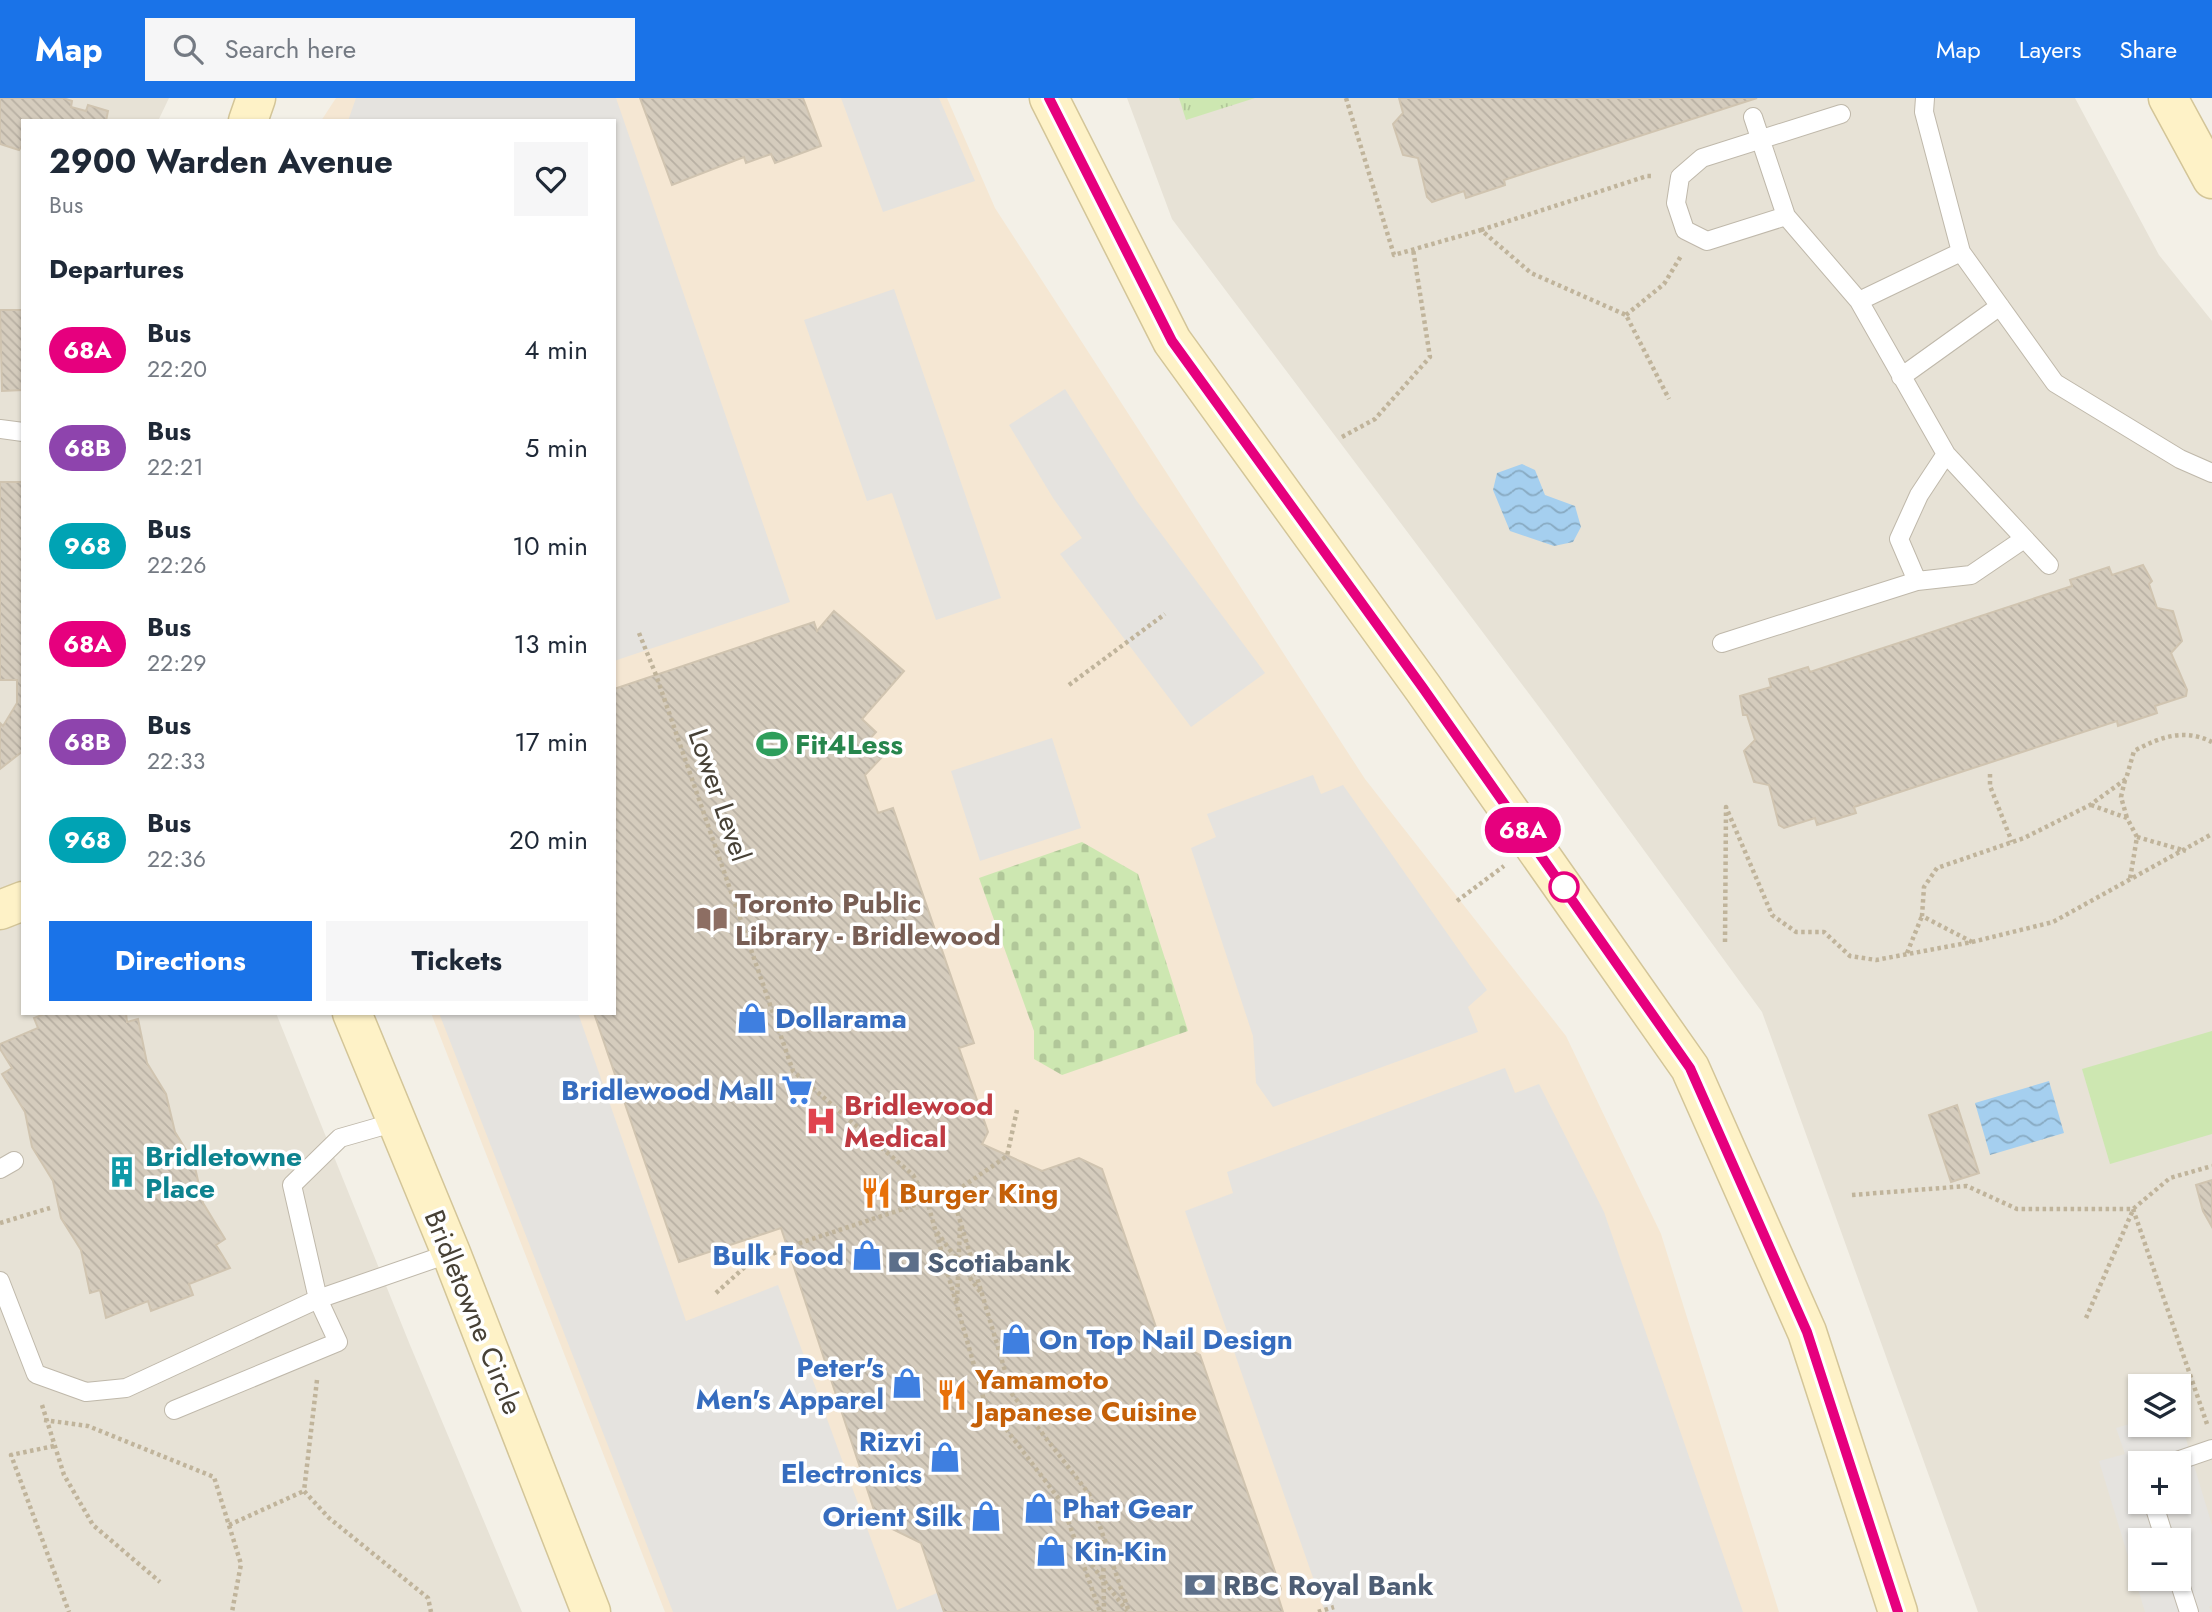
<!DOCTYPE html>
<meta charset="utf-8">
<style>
:root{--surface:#fff;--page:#f6f6f7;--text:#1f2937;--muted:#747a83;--accent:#1a73e8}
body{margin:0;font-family:Jost,sans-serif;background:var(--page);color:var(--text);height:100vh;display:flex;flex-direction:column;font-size:26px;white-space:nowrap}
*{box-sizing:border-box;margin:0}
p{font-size:23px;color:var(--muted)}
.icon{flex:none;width:38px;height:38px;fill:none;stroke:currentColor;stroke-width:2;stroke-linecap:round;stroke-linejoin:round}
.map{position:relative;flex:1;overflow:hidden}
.drawer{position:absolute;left:21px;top:21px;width:595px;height:896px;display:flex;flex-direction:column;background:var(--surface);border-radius:0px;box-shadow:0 2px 5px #0004}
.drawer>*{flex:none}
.badge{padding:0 14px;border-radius:23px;font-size:24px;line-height:46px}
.buttons{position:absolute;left:2128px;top:1276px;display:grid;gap:14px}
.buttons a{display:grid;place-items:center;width:63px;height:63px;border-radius:0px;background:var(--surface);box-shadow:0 2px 5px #0004;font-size:35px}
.map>.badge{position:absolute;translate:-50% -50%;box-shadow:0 0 0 4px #fff}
h2{padding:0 28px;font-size:26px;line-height:63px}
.round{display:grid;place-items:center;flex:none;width:74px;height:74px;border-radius:0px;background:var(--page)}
.overview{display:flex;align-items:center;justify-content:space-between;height:119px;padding:0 28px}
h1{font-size:33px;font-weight:700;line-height:52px}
.cta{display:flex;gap:14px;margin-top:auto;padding:14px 28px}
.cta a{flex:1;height:80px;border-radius:0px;background:var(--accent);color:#fff;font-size:28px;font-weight:700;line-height:80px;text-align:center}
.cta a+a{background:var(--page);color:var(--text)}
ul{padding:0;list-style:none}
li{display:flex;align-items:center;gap:21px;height:98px;padding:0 28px}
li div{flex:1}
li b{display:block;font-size:26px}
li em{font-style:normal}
li .badge{min-width:77px;font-weight:700;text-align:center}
header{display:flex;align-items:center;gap:42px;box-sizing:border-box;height:98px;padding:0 35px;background:var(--accent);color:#fff}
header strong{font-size:33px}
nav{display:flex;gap:38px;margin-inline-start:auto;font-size:24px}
.search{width:490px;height:63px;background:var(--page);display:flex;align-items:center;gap:18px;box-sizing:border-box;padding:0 24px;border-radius:0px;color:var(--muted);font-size:26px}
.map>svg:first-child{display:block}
.residential{fill:#e7e2d6;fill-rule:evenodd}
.commercial{fill:#f5e7d3}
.cemetery{fill:url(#cemetery-stones)}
.park{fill:url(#park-tufts)}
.pitch{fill:#cde7b1}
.parking{fill:#e5e3df;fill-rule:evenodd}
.water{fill:url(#water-waves)}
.building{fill:url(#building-back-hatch);stroke:#d0c4b0;stroke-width:2}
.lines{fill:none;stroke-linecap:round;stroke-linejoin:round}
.lane-casing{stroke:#bfb8aa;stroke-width:20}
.secondary-casing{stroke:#d3c598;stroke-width:41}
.path{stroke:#c0b49b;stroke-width:4.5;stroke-dasharray:3.5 3.5;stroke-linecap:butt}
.lane{stroke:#fff;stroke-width:18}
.secondary{stroke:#fef2c7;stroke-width:38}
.line-casing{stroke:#fff;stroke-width:16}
.line{stroke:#e6007e;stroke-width:10}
.stop-dot{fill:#fff;stroke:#e6007e;stroke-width:3.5}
.labels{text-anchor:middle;stroke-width:7;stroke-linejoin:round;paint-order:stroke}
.leisure-label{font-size:28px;font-weight:bold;fill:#27864d;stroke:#fff;text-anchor:start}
.street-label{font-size:28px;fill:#474136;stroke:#fff}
.education-label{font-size:28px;font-weight:bold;fill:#785e54;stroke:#fff;text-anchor:start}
.shop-label{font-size:28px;font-weight:bold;fill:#366cbe;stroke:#fff;text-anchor:end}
.health-label{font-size:28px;font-weight:bold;fill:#be3a42;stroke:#fff;text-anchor:start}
.culture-label{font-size:28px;font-weight:bold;fill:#0d838f;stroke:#fff;text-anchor:start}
.food-label{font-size:28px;font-weight:bold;fill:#c56008;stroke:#fff;text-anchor:start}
.service-label{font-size:28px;font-weight:bold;fill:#4e5e75;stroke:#fff;text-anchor:start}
</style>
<header>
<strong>Map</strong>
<div class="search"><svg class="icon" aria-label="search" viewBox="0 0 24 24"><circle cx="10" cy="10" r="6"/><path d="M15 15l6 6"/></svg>Search here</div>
<nav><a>Map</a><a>Layers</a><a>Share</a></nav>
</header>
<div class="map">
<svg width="2212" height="1514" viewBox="0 0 2212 1514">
<defs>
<pattern id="cemetery-stones" width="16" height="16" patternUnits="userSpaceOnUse" patternTransform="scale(1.75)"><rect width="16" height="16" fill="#cde7b1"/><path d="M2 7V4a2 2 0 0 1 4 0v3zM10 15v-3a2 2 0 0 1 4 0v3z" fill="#b1c799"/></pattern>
<pattern id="park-tufts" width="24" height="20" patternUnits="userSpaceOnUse" patternTransform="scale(1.75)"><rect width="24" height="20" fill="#cde7b1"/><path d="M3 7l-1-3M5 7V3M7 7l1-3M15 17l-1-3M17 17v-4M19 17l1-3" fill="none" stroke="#b1c799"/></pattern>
<pattern id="water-waves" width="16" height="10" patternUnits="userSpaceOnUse" patternTransform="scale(1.75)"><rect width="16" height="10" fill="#a5cfef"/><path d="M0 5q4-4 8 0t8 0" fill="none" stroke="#88aac2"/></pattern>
<pattern id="building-back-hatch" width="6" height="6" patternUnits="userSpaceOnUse" patternTransform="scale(1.75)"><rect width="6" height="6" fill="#d5ccbd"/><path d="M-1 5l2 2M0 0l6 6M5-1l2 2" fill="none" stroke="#b8b0a3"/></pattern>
</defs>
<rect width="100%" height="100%" fill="#f3f0e7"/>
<path class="residential" d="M0,0H169L158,23H23V915H276L410,1247L522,1514H0Z
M1127,0H2075L2159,157L2212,223V1514H1978L1762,914L1554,629L1172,121ZM2140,1288H2179V1326H2140ZM2140,1365H2179V1404H2140ZM2140,1442H2179V1480H2140Z"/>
<path class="commercial" d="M336,0H947L995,110L1365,681L1566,938L1661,1136L1779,1514H665L431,915H614V23H321Z"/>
<path class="cemetery" d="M1082,744L1138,776L1188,933L1062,977L1034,961V933L979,780Z"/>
<path class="park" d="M1179,0H1255L1186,22Z"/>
<path class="pitch" d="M2212,933V1036L2110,1066L2082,971Z"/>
<path class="parking" d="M356,0H616L790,504L614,563V23H348Z
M841,0H939L975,83L883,114Z
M894,191L1001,500L936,522L892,395L867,403L804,222Z
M1065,291L1136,402L1265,575L1191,629L1060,456L1082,440L1053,400L1009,327Z
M1052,640L1081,730L980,763L951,673Z
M1313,677L1321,696L1343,687L1487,892L1468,909L1478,934L1273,1009L1256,985L1253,938L1191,750L1216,739L1207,716Z
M439,915H578L686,1223L778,1187L897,1512L951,1489L959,1514H673Z
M1505,970L1515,995L1539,986L1604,1114L1743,1514H1325L1185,1113L1233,1095L1227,1074Z
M2179,1318L2212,1427V1507L2209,1509L2212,1514H2145L2099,1363L2125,1356L2116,1330L2140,1323V1326H2179ZM2140,1365H2179V1404H2140ZM2140,1442H2179V1480H2140Z"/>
<path class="water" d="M1522,366L1535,372L1545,397L1575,408L1581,429L1573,444L1554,448L1510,433L1493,392L1497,375Z
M2049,983L2064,1035L1990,1057L1975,1005Z"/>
<path class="building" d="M0,0H63L72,3L71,9L86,13L88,7L108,13L106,23H23V46L19,52L0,46Z
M640,0H803L821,48L775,65L771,56L746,65L744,59L672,87Z
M1399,0H1757L1504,82L1505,87L1466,100L1464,93L1432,104L1427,99L1418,60L1403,57L1393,26L1403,15Z
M0,212H23V292L2,293Z
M0,384H23V653L0,671V625L3,628L17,605V582H0Z
M2143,467L2152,483L2149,486L2157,510L2173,513L2182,543L2171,555L2187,592L2186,598L2155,608L2157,615L2118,628L2117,623L1854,709L1856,715L1817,727L1815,720L1784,730L1779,727L1769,687L1754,684L1744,653L1755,642L1747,617H1743L1740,598L1771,589L1769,581L1808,569L1810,574L2072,488L2070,482L2109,469L2112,477Z
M834,513L904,573L862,621L876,634L866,645L882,659L865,677L878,715L893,710L974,945L959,950L988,1034L982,1046L1042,1073L1079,1060L1102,1071L1158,1235L1200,1257L1281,1491L1278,1498L1283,1514H944L921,1445L878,1424L781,1130L679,1164L594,915H614V591L814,524L817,533Z
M47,915H126L127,924L138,921L147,965L166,996L175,1034L194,1065L203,1105L225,1141L216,1147L230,1170L189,1186L193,1197L151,1213L148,1203L106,1220L100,1192L90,1195L81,1152L61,1120L53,1083L32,1049L25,1014L2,976L12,970L0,951V946L38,930L34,920Z
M1957,1007L1979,1075L1951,1084L1929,1017Z
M2212,1082V1129L2203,1113L2196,1087Z"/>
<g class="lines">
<defs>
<path id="lane" d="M1925,0L1924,14L1961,154L2055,285L2180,361L2212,375
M1753,19L1786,118L1859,203L1946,356L2049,467
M1786,118L1707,143L1685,132L1676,105L1680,79L1702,60L1841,16
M1859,203L1961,154
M1901,279L2000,208
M0,331L23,334
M1946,356L1919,397L1899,441L1917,483L1971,477L2024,441
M1722,545L1917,483
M0,1071L14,1063
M0,1183L36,1276L86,1294L126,1290L318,1201L451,1155
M174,1312L338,1244L318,1201L292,1087L340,1040L396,1024
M2171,1365L2212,1351
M2153,1404L2165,1442
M2178,1480L2189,1514"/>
<path id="secondary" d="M1049,0L1172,243L1423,590L1690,970L1807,1234L1898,1514
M2168,0L2212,81
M248,23L256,0
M0,812L23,803
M352,915L451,1155L591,1514"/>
</defs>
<use href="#lane" class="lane-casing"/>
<use href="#secondary" class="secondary-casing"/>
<path class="path" d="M1346,0L1394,157L1481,132L1531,175L1626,217L1669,301
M1481,132L1647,78H1654
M1626,217L1664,186L1681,158
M1342,339L1375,321L1430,259L1413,151
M639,535L656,577L793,973L913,1077L927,1103L984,1302L1062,1405L1100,1514
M1069,587L1165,516
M1990,676V688L2012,744
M2125,682L2121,699L2127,720
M2091,707L2127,720L2137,739L2130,781
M2137,739L2186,753
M1457,803L1504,768
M1725,844L1726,709L1772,817L1796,834H1824L1850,858L1876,862L1972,844L1922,818L1924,789L1937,770L2024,740L2090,707L2126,681L2134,653C2160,639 2184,630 2212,644
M1972,844L2053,824L2212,736
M1907,855L1922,818
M1017,1012L1007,1058L952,1096L1012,1296L1089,1396L1129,1514
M1852,1097L1967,1088L2017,1111H2133L2170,1080L2212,1068
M2133,1111L2207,1326
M0,1125L50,1110
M937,1134L981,1195
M716,1195L747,1167L788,1149L927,1103
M957,1203L960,1128
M2086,1220L2133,1112
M317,1282L304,1393L329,1420L428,1500L431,1514
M42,1307L64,1377L93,1427L160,1484
M44,1322L88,1328L214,1379L241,1466L232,1514
M54,1348L11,1357L69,1514
M229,1427L304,1393
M1103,1442L1104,1514
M1079,1450L1127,1513
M1318,1514L1334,1509"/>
<use href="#lane" class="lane"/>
<use href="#secondary" class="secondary"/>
</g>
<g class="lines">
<defs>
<path id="line" d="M1049,0L1172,243L1423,590L1690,970L1807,1234L1898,1514"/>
</defs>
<use href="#line" class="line-casing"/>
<use href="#line" class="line"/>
</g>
<defs>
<symbol id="stadium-bare" viewBox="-9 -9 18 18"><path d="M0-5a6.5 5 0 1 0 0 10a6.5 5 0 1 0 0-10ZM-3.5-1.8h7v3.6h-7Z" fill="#2e9e5b" stroke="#fff" stroke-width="2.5" paint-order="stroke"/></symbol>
<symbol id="library-bare" viewBox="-9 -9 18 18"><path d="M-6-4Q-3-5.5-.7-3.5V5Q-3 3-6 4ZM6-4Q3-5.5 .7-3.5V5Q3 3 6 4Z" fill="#8d6e63" stroke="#fff" stroke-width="2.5" paint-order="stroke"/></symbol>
<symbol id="shop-bare" viewBox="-9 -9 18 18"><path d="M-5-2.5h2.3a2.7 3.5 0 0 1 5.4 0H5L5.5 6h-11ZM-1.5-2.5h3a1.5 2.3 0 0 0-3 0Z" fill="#3f7fe0" stroke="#fff" stroke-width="2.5" paint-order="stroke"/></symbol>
<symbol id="supermarket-bare" viewBox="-9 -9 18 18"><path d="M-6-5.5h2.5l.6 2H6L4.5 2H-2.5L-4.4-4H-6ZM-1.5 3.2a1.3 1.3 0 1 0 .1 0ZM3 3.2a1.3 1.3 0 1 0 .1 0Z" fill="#3f7fe0" stroke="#fff" stroke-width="2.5" paint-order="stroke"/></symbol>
<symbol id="hospital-bare" viewBox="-9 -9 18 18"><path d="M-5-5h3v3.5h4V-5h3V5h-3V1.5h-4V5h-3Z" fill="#e0444e" stroke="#fff" stroke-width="2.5" paint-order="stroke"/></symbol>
<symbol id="building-bare" viewBox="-9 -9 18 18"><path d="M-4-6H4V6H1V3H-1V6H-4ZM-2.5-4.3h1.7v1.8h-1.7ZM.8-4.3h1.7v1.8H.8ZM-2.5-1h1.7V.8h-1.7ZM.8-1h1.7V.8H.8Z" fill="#0f9aa8" stroke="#fff" stroke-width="2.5" paint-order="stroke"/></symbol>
<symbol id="restaurant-bare" viewBox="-9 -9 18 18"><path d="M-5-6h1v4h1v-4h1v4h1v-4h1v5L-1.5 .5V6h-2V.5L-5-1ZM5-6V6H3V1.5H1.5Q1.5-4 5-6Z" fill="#e8710a" stroke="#fff" stroke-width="2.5" paint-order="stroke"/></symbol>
<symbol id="bank-bare" viewBox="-9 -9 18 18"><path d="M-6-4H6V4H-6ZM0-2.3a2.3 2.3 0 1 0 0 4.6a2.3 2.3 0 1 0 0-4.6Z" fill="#5c6f8a" stroke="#fff" stroke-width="2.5" paint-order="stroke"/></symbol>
</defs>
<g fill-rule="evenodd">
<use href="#stadium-bare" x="750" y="624" width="44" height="44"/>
<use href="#library-bare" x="690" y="799" width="44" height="44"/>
<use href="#shop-bare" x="730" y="898" width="44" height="44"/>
<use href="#supermarket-bare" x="775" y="970" width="44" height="44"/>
<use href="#hospital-bare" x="799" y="1001" width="44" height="44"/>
<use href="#building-bare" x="100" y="1052" width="44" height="44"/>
<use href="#restaurant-bare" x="854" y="1073" width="44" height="44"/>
<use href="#shop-bare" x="845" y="1135" width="44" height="44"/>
<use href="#bank-bare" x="882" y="1142" width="44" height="44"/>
<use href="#shop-bare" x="994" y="1219" width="44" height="44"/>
<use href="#shop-bare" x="885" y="1263" width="44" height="44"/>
<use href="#restaurant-bare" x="930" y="1275" width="44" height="44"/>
<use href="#shop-bare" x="923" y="1337" width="44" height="44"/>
<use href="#shop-bare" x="1017" y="1388" width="44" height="44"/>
<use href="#shop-bare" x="964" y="1396" width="44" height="44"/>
<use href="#shop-bare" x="1029" y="1431" width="44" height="44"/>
<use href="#bank-bare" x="1178" y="1465" width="44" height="44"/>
</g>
<circle class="stop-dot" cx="1564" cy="789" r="14"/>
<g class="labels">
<g class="leisure-label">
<text x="795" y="656">Fit4Less</text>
</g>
<g class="street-label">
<text transform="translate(720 697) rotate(71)" y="10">Lower Level</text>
<text transform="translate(474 1214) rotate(68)" y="10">Bridletowne Circle</text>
</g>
<g class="education-label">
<text x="735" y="815">Toronto Public<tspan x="735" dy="32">Library - Bridlewood</tspan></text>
</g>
<g class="shop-label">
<text x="775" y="930" text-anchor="start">Dollarama</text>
<text x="774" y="1002">Bridlewood Mall</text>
<text x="844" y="1167">Bulk Food</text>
<text x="1039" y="1251" text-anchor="start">On Top Nail Design</text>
<text x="884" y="1279">Peter's<tspan x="884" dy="32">Men's Apparel</tspan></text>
<text x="922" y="1353">Rizvi<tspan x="922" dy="32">Electronics</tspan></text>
<text x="1062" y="1420" text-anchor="start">Phat Gear</text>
<text x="963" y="1428">Orient Silk</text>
<text x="1074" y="1463" text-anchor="start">Kin-Kin</text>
</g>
<g class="health-label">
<text x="844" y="1017">Bridlewood<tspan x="844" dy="32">Medical</tspan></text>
</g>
<g class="culture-label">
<text x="145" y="1068">Bridletowne<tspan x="145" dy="32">Place</tspan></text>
</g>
<g class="food-label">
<text x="899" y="1105">Burger King</text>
<text x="975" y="1291">Yamamoto<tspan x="975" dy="32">Japanese Cuisine</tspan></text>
</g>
<g class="service-label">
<text x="927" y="1174">Scotiabank</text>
<text x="1223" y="1497">RBC Royal Bank</text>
</g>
</g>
</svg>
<div class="buttons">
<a><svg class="icon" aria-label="layers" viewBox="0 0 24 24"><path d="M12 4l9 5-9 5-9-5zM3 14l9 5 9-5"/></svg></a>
<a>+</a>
<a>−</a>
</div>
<b class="badge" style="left:1523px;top:732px;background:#e6007e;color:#fff">68A</b>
<section class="drawer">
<div class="overview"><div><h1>2900 Warden Avenue</h1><p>Bus</p></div><a class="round"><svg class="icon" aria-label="heart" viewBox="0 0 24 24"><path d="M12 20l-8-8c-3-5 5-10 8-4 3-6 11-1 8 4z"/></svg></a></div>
<h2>Departures</h2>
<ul>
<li><span class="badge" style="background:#e6007e;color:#fff">68A</span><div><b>Bus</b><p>22:20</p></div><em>4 min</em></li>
<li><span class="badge" style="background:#8e44ad;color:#fff">68B</span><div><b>Bus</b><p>22:21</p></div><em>5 min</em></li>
<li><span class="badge" style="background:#00a3b4;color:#fff">968</span><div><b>Bus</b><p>22:26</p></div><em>10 min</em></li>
<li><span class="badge" style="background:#e6007e;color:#fff">68A</span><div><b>Bus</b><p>22:29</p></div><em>13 min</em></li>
<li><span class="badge" style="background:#8e44ad;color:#fff">68B</span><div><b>Bus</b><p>22:33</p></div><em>17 min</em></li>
<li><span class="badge" style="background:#00a3b4;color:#fff">968</span><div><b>Bus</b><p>22:36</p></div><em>20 min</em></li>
</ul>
<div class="cta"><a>Directions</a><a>Tickets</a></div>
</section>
</div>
